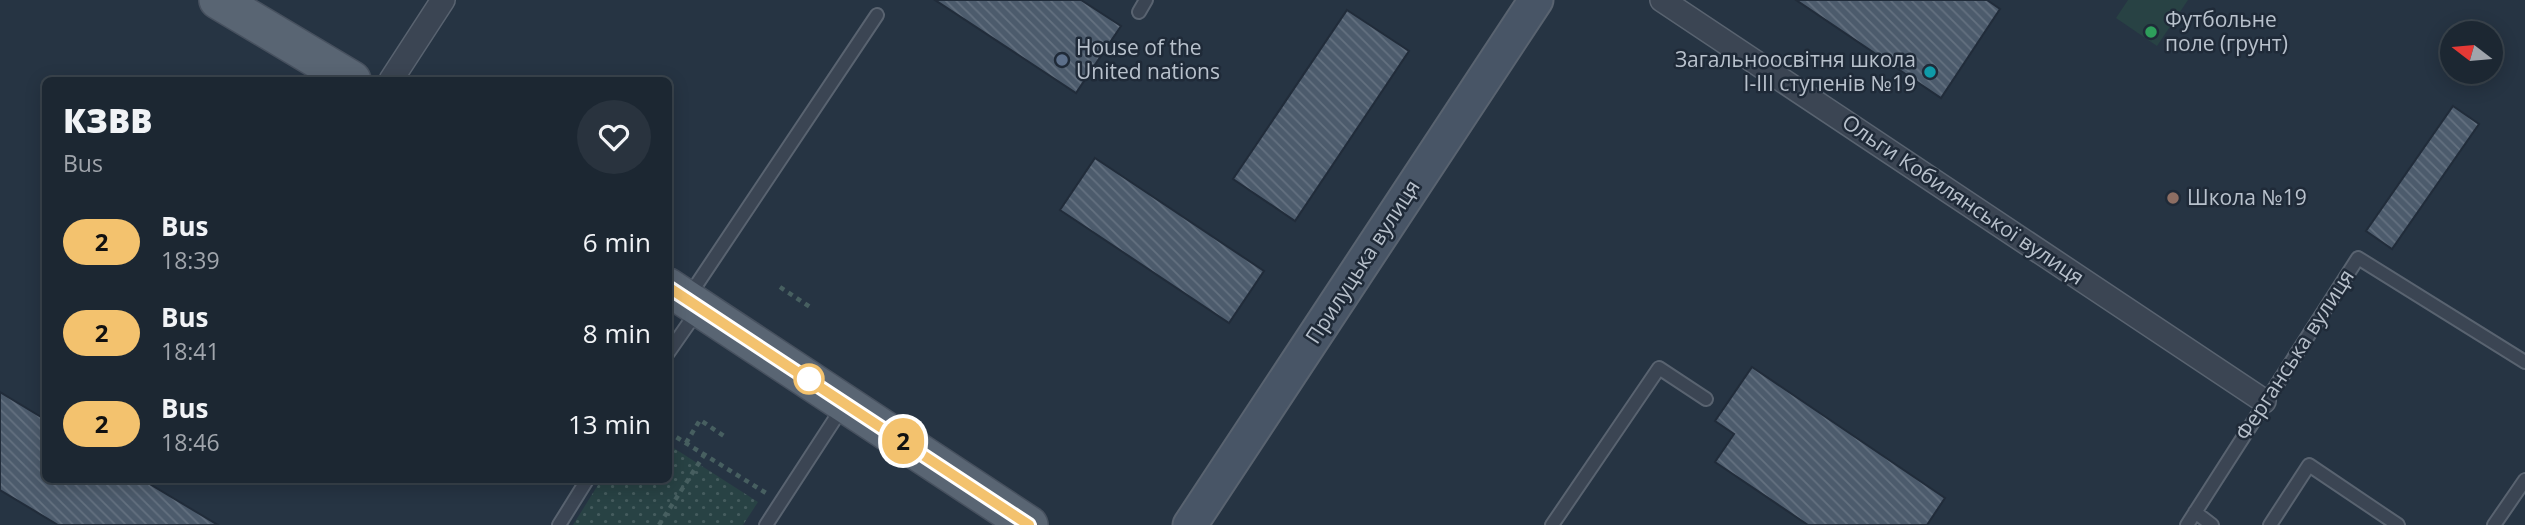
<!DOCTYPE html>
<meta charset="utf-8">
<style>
:root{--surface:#1c2732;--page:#29333e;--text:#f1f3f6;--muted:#a0a5ac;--line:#3a444d}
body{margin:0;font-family:"Open Sans",sans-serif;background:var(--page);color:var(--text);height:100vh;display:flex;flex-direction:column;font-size:26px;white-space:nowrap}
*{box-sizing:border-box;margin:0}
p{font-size:23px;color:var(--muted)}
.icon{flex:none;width:38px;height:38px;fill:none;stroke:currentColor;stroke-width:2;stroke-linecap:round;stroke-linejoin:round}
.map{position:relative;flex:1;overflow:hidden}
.sheet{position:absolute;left:42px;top:77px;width:630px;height:406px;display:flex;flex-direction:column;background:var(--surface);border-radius:10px;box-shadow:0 4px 18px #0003,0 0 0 2px var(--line)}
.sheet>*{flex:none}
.badge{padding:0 14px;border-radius:23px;font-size:24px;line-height:46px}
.needle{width:46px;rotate:286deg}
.buttons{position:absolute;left:2440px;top:21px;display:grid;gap:14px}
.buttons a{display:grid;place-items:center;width:63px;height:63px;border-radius:50%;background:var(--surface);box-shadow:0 4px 18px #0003,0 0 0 2px var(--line);font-size:35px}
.map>.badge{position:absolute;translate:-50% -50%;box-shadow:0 0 0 4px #fff}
.round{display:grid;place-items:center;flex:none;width:74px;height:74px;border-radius:37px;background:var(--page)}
.head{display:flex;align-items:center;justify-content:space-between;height:119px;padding:0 21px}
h1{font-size:33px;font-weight:800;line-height:52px}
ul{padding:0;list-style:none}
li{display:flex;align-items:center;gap:21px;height:91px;padding:0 21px}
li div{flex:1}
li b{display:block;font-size:26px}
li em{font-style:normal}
li .badge{min-width:77px;font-weight:700;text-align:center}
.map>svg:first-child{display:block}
.park{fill:url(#park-dots)}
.garden{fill:#284244}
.building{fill:url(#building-back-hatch);stroke:#212c3a;stroke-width:2}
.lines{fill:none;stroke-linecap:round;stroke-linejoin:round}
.lane-casing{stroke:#596370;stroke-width:16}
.street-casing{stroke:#596370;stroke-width:26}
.secondary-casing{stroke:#596370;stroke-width:37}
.primary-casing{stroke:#47515f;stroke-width:40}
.path{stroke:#475f60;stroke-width:4.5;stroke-dasharray:5 5;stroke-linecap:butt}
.lane{stroke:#3b4553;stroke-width:12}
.street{stroke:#3b4553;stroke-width:23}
.secondary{stroke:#485566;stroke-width:33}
.primary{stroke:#596573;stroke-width:37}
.line-casing{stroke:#fff;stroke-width:16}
.line{stroke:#f3c26e;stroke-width:10}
.leisure-dot{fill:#2e9e5b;stroke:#1f2a38;stroke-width:2.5}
.service-dot{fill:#5c6f8a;stroke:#1f2a38;stroke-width:2.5}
.culture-dot{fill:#0f9aa8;stroke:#1f2a38;stroke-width:2.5}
.education-dot{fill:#8d6e63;stroke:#1f2a38;stroke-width:2.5}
.stop-dot{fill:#fff;stroke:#f3c26e;stroke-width:3.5}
.labels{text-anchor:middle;stroke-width:5;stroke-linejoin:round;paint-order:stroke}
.poi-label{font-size:21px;fill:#b8c1cc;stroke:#1f2a38;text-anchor:start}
.street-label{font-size:21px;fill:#b8c1cc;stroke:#1f2a38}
</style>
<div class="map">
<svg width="2525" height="525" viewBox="0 0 2525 525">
<defs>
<pattern id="park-dots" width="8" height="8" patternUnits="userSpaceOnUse" patternTransform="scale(1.75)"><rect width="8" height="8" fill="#284244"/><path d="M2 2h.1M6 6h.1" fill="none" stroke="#455c5e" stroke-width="1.8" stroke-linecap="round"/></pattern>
<pattern id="building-back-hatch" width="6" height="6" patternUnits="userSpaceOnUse" patternTransform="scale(1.75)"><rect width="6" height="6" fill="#4c5b6c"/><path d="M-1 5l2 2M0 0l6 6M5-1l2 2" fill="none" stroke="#647180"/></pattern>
</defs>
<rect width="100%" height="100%" fill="#263443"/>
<path class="park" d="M669,445L758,502L743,525H573L601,480H668Z"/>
<path class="garden" d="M2128,0H2188L2157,46L2116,18Z"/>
<path class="building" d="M935,0H1081L1121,26L1076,93Z
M1796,0H1987L2000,9L1941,98Z
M1347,10L1409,51L1295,221L1233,179Z
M2453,106L2479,124L2392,249L2366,231Z
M1095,158L1264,271L1229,323L1060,210Z
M1752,367L1945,498L1927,525H1808L1715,462L1734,434L1715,421Z
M0,392L46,420V480H143L218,525H58L0,490Z"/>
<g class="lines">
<defs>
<path id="lane" d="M1139,12L1146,0
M689,296L877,15
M668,353L698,310
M2195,512L2212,525
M559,525L587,480
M766,525L844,405
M1552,525L1659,368L1706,399
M2187,525L2358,258L2525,362
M2270,525L2309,465L2398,525
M2494,525L2525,480"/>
<path id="street" d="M1662,0L2264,401
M391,80L443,0"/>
<path id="secondary" d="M1190,525L1536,0"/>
<path id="primary" d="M218,0L352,80
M668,287L1029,525"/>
</defs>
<use href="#lane" class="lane-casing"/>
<use href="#street" class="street-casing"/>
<use href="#secondary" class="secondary-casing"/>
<use href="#primary" class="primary-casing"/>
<path class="path" d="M780,287L813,309
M668,432L766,493
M686,443L700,420L727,438
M659,525L704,455"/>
<use href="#lane" class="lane"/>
<use href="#street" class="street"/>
<use href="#secondary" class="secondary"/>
<use href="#primary" class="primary"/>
</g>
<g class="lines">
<defs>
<path id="line" d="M668,287L1029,525"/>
</defs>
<use href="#line" class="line-casing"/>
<use href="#line" class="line"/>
</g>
<circle class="leisure-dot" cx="2151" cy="32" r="7"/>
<circle class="service-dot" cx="1062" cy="60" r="7"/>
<circle class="culture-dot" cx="1930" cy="72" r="7"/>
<circle class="education-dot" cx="2173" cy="198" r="7"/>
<circle class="stop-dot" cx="809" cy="379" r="14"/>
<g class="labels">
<g class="poi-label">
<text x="2165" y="27">Футбольне<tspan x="2165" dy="24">поле (грунт)</tspan></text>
<text x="1076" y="55">House of the<tspan x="1076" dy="24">United nations</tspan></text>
<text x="1916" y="67" text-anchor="end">Загальноосвітня школа<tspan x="1916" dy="24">І-ІІІ ступенів №19</tspan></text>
<text x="2187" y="205">Школа №19</text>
</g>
<g class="street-label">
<text transform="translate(1963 200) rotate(34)" y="7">Ольги Кобилянської вулиця</text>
<text transform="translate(1363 262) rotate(-57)" y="7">Прилуцька вулиця</text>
<text transform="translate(2295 355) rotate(-57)" y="7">Ферганська вулиця</text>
</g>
</g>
</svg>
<div class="buttons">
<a><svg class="needle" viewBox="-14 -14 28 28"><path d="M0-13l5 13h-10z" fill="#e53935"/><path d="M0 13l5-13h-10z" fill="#a0a5ac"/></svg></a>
</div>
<b class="badge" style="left:903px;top:441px;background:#f3c26e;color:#111">2</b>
<section class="sheet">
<div class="head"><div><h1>КЗВВ</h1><p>Bus</p></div><a class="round"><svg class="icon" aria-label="heart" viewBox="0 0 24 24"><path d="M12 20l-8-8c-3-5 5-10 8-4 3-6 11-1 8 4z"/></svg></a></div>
<ul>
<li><span class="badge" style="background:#f3c26e;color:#111">2</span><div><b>Bus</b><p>18:39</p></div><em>6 min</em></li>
<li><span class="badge" style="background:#f3c26e;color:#111">2</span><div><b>Bus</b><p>18:41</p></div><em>8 min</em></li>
<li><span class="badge" style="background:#f3c26e;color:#111">2</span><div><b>Bus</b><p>18:46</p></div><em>13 min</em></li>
</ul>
</section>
</div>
